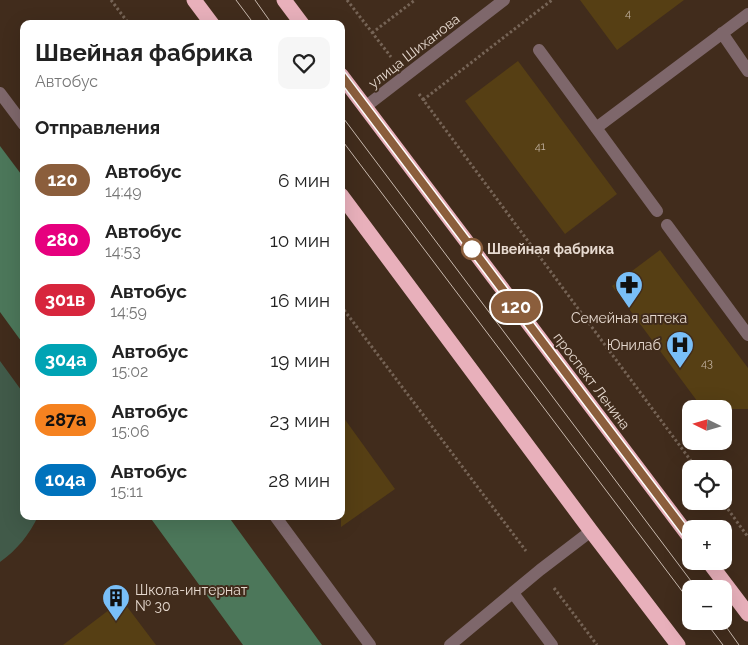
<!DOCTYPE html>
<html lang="ru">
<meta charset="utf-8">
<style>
:root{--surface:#fff;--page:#f6f6f6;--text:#222;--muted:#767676}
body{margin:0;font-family:Raleway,sans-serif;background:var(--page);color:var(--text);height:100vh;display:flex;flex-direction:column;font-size:19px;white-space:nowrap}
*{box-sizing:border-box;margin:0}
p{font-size:16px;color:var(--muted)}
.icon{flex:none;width:28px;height:28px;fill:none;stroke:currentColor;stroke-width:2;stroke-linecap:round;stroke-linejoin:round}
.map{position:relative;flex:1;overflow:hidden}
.drawer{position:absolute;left:20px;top:20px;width:325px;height:500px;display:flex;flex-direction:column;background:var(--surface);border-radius:10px;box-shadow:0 5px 20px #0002}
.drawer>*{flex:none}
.badge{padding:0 10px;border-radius:16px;font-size:18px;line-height:32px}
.needle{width:32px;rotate:275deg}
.controls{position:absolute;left:682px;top:400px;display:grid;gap:10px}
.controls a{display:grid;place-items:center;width:50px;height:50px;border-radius:10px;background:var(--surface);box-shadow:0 5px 20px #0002;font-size:25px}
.map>.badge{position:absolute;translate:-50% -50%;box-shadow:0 0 0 2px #fff}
h2{padding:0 15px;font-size:19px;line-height:45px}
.round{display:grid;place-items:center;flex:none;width:52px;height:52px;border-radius:10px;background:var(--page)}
.headline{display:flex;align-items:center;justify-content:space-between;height:85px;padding:0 15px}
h1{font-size:24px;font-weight:700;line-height:38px}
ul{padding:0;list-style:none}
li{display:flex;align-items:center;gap:15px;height:60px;padding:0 15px}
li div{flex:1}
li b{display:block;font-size:19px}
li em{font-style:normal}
li .badge{min-width:55px;font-weight:700;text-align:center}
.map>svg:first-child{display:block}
.green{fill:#415a49}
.forest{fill:#4c775a}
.building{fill:#563f14}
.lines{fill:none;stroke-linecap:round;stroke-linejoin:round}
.path{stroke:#766456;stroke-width:3;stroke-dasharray:2.5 2.5;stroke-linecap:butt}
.minor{stroke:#7e676b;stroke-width:12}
.highway{stroke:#e8b0bb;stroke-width:15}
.tram{stroke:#c8b9ae;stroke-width:1}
.line-casing{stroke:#fff;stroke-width:11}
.line{stroke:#8b5e3c;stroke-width:8}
.stop-dot{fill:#fff;stroke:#8b5e3c;stroke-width:2.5}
.labels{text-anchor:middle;stroke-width:4;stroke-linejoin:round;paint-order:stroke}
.number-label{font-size:11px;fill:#c2b2a0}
.street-label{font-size:14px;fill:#e6d9cf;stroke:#412c1c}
.stop-label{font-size:14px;font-weight:bold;fill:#e6d9cf;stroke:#412c1c;text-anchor:start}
.poi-label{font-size:14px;fill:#e6d9cf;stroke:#412c1c}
</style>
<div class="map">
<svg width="748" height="645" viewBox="0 0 748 645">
<rect width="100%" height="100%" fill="#412c1c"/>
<path class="green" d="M0,361L24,394V516H38C30,534 16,551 0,562Z"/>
<path class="forest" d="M0,146L24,178V345L0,312Z
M149,516H228L322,645H243Z"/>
<path class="building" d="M580,0H684L617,50Z
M518,61L617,194L565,234L465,101Z
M660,250L748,368V409H703L612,286Z
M341,414L395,489L341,527Z
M122,600L156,645H63Z"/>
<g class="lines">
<path class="path" d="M111,0L129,24
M347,0L391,57
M372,33L415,0
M419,94L697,469
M423,100L552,0
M341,306L526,551
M722,501L748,537
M554,588L597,645"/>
<path class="minor" d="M722,33L748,71
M539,50L657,211
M0,93L24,125
M365,107L504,0
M596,128L748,14
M667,225L748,335
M275,516L370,645
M513,593L552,645
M450,645L540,570L591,531"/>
<path class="highway" d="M194,0L212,24
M284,0L302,24
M341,75L691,539
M341,195L591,531L678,645
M708,561L748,614"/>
<path class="tram" d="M236,0L254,24
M255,0L272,24
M341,115L697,589
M341,139L691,603
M705,621L723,645
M722,621L739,645"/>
</g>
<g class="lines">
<defs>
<path id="line" d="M341,75L691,539"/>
</defs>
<use href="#line" class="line-casing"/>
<use href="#line" class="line"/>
</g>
<defs>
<symbol id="pharmacy-pin" viewBox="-11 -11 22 30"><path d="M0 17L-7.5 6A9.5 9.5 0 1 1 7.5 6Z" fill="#79bff8" stroke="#412c1c"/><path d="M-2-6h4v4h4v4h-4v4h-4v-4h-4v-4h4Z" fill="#111"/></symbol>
<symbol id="hospital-pin" viewBox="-11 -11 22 30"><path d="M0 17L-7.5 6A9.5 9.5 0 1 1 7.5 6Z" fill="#79bff8" stroke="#412c1c"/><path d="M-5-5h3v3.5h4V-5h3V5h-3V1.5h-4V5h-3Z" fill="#111"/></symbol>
<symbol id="building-pin" viewBox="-11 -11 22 30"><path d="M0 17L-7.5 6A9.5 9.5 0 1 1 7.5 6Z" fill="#79bff8" stroke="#412c1c"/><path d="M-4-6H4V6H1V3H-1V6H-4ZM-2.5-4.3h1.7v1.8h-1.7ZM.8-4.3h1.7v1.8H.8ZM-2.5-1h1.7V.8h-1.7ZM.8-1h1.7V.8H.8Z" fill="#111"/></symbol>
</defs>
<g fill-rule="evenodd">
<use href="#pharmacy-pin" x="613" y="269" width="32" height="43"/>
<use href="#hospital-pin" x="664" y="329" width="32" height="43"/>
<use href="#building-pin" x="100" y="582" width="32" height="43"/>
</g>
<circle class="stop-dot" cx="472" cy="249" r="10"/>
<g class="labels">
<g class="number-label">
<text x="628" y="17">4</text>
<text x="540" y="150">41</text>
<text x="707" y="367">43</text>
</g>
<g class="street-label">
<text transform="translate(414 51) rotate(-38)" y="5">улица Шиханова</text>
<text transform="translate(592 381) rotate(53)" y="5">проспект Ленина</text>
</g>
<g class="stop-label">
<text x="487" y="254">Швейная фабрика</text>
</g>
<g class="poi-label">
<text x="629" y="323">Семейная аптека</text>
<text x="661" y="350" text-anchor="end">Юнилаб</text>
<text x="135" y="595" text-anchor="start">Школа-интернат<tspan x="135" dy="16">№ 30</tspan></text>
</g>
</g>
</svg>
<div class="controls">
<a><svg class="needle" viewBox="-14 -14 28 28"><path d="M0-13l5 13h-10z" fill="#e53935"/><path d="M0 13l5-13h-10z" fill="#767676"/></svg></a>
<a><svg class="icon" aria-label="locate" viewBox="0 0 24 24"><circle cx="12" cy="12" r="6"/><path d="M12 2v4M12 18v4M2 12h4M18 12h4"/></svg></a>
<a>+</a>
<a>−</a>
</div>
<b class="badge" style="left:516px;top:307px;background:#8b5e3c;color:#fff">120</b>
<section class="drawer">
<div class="headline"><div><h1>Швейная фабрика</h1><p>Автобус</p></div><a class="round"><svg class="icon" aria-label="heart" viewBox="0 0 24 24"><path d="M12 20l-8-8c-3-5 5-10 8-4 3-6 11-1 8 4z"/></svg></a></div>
<h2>Отправления</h2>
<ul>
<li><span class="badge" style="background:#8b5e3c;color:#fff">120</span><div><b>Автобус</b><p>14:49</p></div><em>6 мин</em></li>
<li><span class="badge" style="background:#e6007e;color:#fff">280</span><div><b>Автобус</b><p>14:53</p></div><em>10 мин</em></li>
<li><span class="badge" style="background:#d7263d;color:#fff">301в</span><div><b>Автобус</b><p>14:59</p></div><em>16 мин</em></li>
<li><span class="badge" style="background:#00a3b4;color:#fff">304а</span><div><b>Автобус</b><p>15:02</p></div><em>19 мин</em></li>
<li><span class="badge" style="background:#f58220;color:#111">287а</span><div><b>Автобус</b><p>15:06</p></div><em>23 мин</em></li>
<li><span class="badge" style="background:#0072bc;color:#fff">104а</span><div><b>Автобус</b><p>15:11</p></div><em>28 мин</em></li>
</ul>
</section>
</div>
